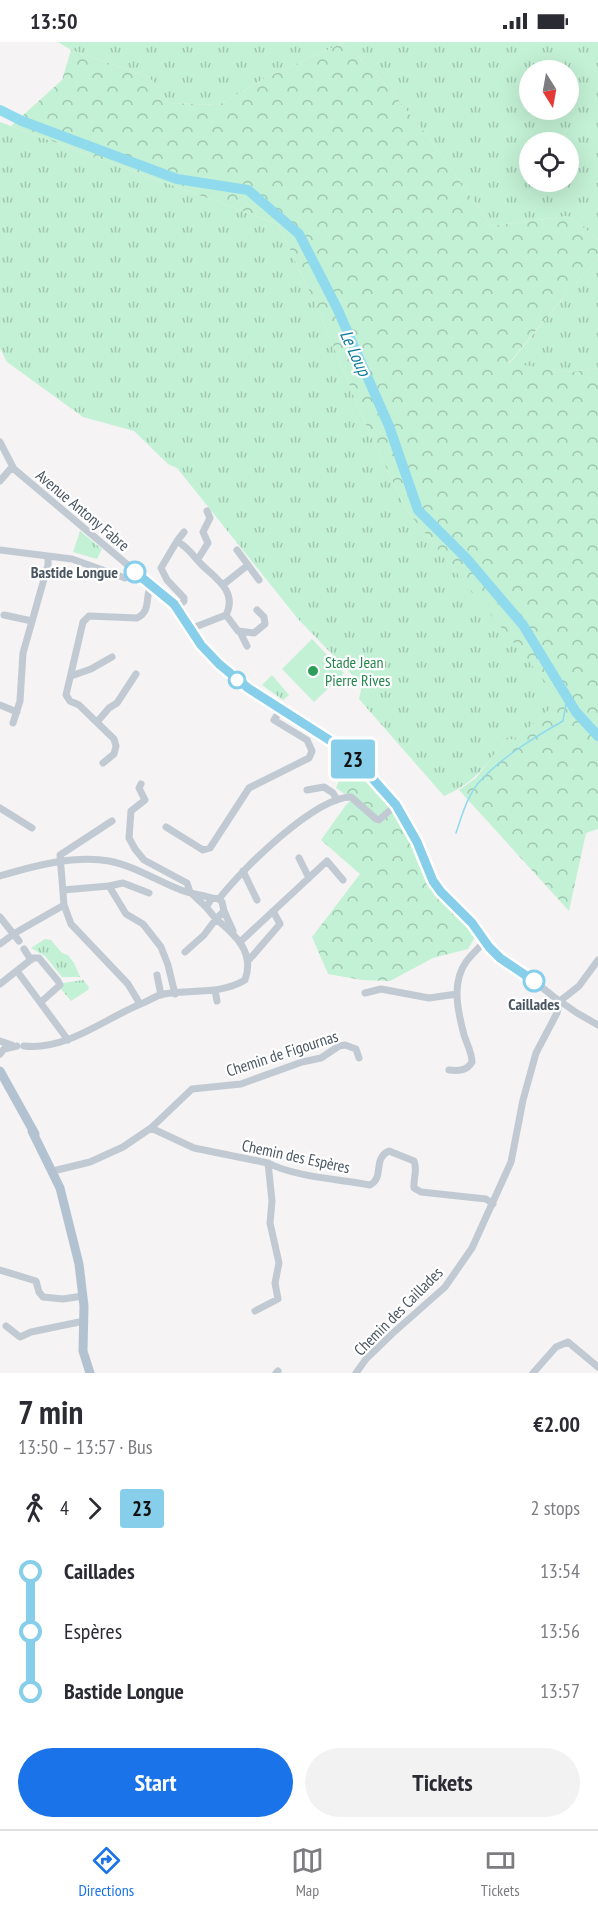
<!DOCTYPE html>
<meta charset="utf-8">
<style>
:root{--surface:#fff;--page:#f2f2f3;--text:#2b2b33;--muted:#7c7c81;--line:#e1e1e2;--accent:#1a73e8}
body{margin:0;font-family:"PT Sans Narrow",sans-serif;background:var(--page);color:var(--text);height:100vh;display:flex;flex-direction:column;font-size:22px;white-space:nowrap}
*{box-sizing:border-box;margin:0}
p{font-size:20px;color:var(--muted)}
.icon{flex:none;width:33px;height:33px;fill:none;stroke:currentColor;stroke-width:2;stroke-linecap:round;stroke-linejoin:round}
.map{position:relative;height:1331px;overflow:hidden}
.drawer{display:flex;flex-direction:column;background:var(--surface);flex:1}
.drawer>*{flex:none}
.badge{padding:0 12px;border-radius:4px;font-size:21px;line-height:39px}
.needle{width:39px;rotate:169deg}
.fabs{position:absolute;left:519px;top:18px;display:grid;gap:12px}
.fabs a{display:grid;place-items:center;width:60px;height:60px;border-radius:50%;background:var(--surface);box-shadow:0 6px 24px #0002;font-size:30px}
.map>.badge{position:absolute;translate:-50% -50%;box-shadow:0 0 0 3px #fff}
.legs{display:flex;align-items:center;gap:9px;height:66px;padding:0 18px;font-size:20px}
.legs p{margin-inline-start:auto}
.summary{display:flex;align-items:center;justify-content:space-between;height:102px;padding:0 18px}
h1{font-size:33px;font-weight:700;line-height:45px}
.primary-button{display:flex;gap:12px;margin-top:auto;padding:12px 18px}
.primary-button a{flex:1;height:69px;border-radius:36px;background:var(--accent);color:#fff;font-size:24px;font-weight:700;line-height:69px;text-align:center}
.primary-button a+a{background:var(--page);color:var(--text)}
ul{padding:0 18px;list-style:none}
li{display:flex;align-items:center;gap:21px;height:60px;font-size:22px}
li i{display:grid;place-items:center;width:9px;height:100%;margin:0 8px;background:currentColor}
li i::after{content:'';width:15px;height:15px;margin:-8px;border:4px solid;border-radius:50%;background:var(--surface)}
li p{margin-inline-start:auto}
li:first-child i{background:linear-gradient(#0000 50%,currentColor 0)}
li:last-child i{background:linear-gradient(currentColor 50%,#0000 0)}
.status{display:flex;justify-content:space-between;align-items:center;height:42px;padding:0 30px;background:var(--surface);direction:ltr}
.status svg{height:16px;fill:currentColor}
.dock{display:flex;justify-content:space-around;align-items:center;height:84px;border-top:2px solid var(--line);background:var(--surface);font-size:16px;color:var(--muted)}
.dock a{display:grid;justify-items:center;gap:3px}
.dock .on{color:var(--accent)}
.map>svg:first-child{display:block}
.grass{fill:url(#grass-tufts);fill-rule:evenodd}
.forest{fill:url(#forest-crowns)}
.pitch{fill:#c3f1d5}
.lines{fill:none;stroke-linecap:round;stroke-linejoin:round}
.stream{stroke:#90daee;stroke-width:1.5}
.river{stroke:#90daee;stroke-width:10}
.minor{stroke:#c1cad2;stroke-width:7}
.major{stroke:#b3c2d1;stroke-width:9}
.line-1-casing{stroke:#fff;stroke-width:14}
.line-1{stroke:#87ceeb;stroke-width:9}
.stop-1-dot{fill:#fff;stroke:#87ceeb;stroke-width:3}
.leisure-dot{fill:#2e9e5b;stroke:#fff;stroke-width:2}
.labels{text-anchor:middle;stroke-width:4.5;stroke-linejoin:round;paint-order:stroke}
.street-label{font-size:16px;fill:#4a5661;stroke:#fff}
.stop-label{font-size:16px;font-weight:bold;fill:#4a5661;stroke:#fff;text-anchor:end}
.leisure-label{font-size:16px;fill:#27864d;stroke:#fff;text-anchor:start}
.water-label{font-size:18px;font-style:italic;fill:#0c7c9b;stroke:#fff}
</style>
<div class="status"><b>13:50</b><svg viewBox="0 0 49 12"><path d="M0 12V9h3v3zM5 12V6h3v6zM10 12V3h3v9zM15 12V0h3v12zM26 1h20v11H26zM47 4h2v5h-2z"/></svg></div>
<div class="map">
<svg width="598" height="1331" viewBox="0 0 598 1331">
<defs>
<pattern id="grass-tufts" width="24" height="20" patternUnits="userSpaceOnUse" patternTransform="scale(1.5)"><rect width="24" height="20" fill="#c3f1d5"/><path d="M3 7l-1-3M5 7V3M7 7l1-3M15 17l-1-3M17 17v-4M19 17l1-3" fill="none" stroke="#a0c6b0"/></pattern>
<pattern id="forest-crowns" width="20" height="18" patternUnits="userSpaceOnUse" patternTransform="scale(1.5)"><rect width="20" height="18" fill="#c3f1d5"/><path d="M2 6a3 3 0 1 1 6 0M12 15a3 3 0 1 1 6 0" fill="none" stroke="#a0c6b0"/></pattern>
</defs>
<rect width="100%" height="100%" fill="#f5f3f3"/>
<path class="grass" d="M58,0H598V197L568,174L491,184L430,97L381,37L343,1L265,36L219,63L169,61L149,35L71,8ZM530,28H568V68H530ZM530,100H568V140H530Z
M0,80L278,182L321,274L366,383L407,469L561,658L515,698L506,697C485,724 476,740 444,754L359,657L362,643L298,577L177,426L168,422L134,389L83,375L7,320L0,306Z
M598,217V326L572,330L509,322L566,252Z
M80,489L102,507L97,517L73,510Z
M272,633L289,653L283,658L262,643Z
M45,897L51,898L62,911L68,913L74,921L80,935H62L45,914L31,906Z
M83,938L89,945L88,948L71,959L61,947L63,941Z"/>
<path class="forest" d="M343,1L381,37L430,97L491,184L568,174L598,197V217L566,252L509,321L572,330L598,326V787L586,791L569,869L459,748L476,736L506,697L515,698L560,658L407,469L366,383L321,274L278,182L11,84L62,38L71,8L149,35L169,61L219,63L265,36Z
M348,716L359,725L388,757L423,805L441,854L466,879L475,895L468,907L433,916L390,939L362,938L328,932L312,895L360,832L321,798L346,763L352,757L336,746Z"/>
<path class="pitch" d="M312,597L344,631L314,660L282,627Z"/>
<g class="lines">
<path class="stream" d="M456,791C462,773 468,751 482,737C505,713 535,695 563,679L567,656"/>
<path class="river" d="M0,68L22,79L177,137L248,148L299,192L337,266L389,384L418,468L467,517L523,583L576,670L598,694"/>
<path class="minor" d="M0,400L14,427L174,562L201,603L219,622L248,646L334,701L358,721L396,763L417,800L433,839L441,850L472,881L489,905L500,916L534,939L554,955L577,971L598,983
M0,439L12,425
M177,499L184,490
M0,508L72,517L125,536L133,527
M198,517L208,501L203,490L210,476L207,469
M248,523L259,538
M224,542L248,523L237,508
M177,566L184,559V556L167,538L161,526L177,499C190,507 191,512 201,522C215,536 238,549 226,573L190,587
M4,573L32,579
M226,573L238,589L254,591L265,582L264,575L257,568
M240,590L247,604
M71,634L91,627L112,615
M0,663L17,670
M97,680L109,666L117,661L136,632
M13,681L20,659L23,611L48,523V514
M103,721L114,712L116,704L114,697L79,663L70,659L66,653L83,580L89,574L137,576C151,570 145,555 151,542
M141,742L139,746L145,758L131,769L129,796L135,807L144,818L187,841L190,850L206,865
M307,748L324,745L333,751L337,758
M0,766L32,786
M166,785L203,808L210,806L249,746L309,716L312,709L307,698L274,678L281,667
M299,816L309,836
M243,829L257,858
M0,834C33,824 74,813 109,819C135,824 157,839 181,848C191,852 202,853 212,856
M109,844L126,872L143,882L161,905L168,923L175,952
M63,848L109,844L123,841L149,851
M212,856L219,857L222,860L224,869L216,877L206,865Z
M219,857C241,828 315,755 351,755L376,777L379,778L396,763
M64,863L60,813L112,779
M224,869L233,889
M0,875L19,899
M240,900L327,819L343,838
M0,902L15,891L64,863L71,882L128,942L140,962
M24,907L31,918
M248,919L280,882L273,869
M17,929L68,998
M157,933L161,953
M0,942L33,916H39L58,939L60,943L41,960
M215,948L217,959
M365,951L381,947L429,956L457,952
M560,959L579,944L598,918
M0,999L12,1003
M24,1004C67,1009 105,976 143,961C150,958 157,953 164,952C192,947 220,953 245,938C255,911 236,893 216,877L204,893L185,910
M0,1012L4,1007L17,1004
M449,1028C458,1029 467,1029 472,1020C472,1011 467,1002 464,993C458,970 451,941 466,920C471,913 479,906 485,899
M151,1086L194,1106L268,1121C295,1135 339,1137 370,1143C385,1135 372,1117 389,1109L414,1119C418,1129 413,1136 414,1146L421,1150L486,1157L493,1162
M53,1129L90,1120L123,1105L151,1086L192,1047L241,1042L302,1020L321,1016L339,1004L345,1003L356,1007L359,1016
M0,1228L36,1239L39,1250L43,1255L63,1257L83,1254
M255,1269L278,1257L275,1241L279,1221L270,1181L272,1159L268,1121
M6,1284L20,1295L31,1290L84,1279
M276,1331L278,1329
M356,1331L366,1317L393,1291L445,1245L472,1206L511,1120L523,1058L536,1011L557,971L560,959
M533,1331L556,1305L568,1300L598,1325"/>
<path class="major" d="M0,1029L35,1092
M32,1089L60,1146L79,1222L84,1264L83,1309L90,1331"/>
</g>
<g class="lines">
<defs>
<path id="line-1" d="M135,530L174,562L201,603L219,622L248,646L334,701L364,727L396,763L417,800L433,839L441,850L472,881L489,905L500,916L534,939"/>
</defs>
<use href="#line-1" class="line-1-casing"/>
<use href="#line-1" class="line-1"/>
</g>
<g class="stop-1-dot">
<circle cx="135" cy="530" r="10"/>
<circle cx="237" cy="638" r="8"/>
<circle cx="534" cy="939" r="10"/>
</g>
<circle class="leisure-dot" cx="313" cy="629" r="6"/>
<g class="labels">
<g class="street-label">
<text transform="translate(83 468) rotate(40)" y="6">Avenue Antony Fabre</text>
<text transform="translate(282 1011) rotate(-18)" y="6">Chemin de Figournas</text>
<text transform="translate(296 1114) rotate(12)" y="6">Chemin des Espères</text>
<text transform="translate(398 1269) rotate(-45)" y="6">Chemin des Caillades</text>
</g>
<g class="stop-label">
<text x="118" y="536">Bastide Longue</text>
<text x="534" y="968" text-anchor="middle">Caillades</text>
</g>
<g class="leisure-label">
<text x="325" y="626">Stade Jean<tspan x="325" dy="18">Pierre Rives</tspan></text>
</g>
<g class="water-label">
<text transform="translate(355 311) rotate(65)" y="6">Le Loup</text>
</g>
</g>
</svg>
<div class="fabs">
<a><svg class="needle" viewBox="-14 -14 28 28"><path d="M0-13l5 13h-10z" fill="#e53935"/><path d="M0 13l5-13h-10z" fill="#7c7c81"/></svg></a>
<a><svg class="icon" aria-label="locate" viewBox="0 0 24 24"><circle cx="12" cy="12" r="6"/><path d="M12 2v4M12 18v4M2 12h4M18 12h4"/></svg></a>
</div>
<b class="badge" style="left:353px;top:717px;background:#87ceeb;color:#111">23</b>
</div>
<section class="drawer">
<div class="summary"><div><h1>7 min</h1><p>13:50 – 13:57 · Bus</p></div><b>€2.00</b></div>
<div class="legs"><svg class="icon" aria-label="walk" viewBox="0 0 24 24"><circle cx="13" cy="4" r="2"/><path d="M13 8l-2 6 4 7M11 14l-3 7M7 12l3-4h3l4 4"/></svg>4<svg class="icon" aria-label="forward" viewBox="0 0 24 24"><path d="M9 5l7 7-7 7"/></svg><b class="badge" style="background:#87ceeb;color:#111">23</b><p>2 stops</p></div>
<ul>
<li><i style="color:#87ceeb"></i><b>Caillades</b><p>13:54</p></li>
<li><i style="color:#87ceeb"></i><span>Espères</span><p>13:56</p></li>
<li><i style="color:#87ceeb"></i><b>Bastide Longue</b><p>13:57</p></li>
</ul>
<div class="primary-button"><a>Start</a><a>Tickets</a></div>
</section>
<nav class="dock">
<a class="on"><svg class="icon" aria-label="directions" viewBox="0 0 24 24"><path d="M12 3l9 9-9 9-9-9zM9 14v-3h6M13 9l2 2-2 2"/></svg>Directions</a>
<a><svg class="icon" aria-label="map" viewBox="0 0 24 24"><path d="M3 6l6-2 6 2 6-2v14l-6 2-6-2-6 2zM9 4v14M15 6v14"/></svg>Map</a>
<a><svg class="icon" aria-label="tickets" viewBox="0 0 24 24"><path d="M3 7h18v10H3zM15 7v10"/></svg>Tickets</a>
</nav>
